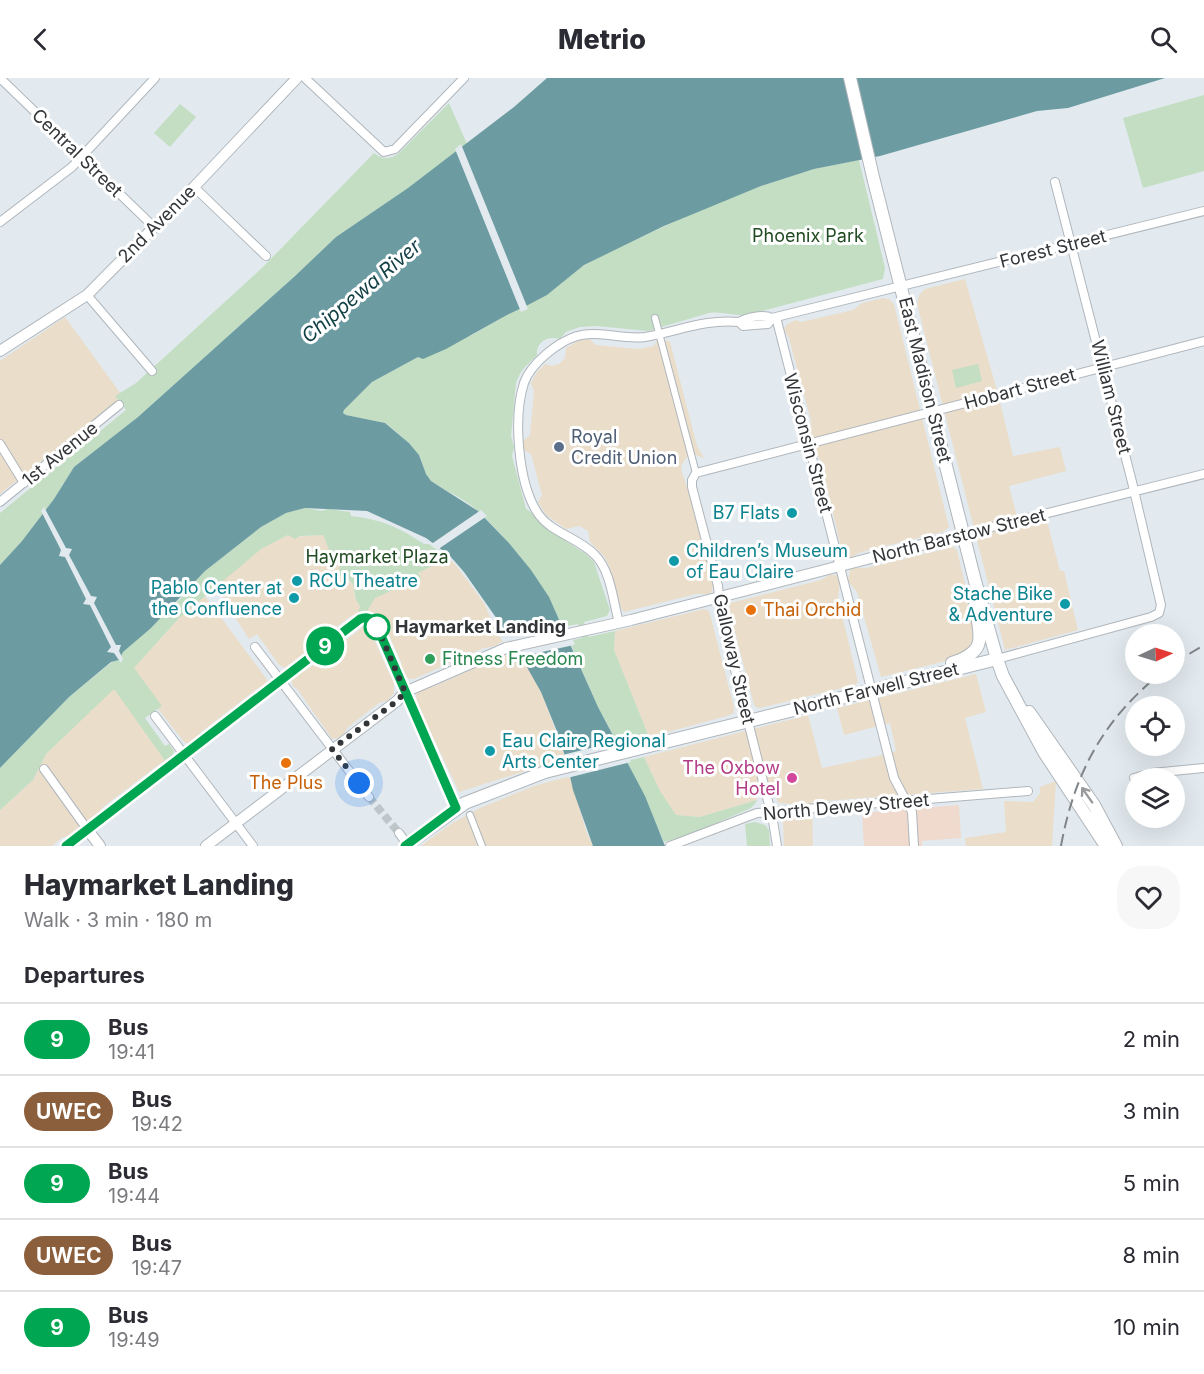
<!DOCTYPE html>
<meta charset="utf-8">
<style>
:root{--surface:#fff;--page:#f7f7f7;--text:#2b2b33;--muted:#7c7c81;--line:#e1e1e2}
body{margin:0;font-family:Inter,sans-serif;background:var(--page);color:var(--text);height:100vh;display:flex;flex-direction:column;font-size:22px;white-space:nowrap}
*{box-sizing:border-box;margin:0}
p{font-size:20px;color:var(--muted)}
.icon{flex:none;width:33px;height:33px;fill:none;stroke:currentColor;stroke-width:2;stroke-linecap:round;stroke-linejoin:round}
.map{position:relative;height:768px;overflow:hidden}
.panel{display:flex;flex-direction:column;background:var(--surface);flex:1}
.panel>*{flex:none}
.badge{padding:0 12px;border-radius:20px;font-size:21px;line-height:39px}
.needle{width:39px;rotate:86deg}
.controls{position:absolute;left:1125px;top:546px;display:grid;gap:12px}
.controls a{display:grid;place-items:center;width:60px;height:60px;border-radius:50%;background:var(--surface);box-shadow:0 6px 24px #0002;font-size:30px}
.you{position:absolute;width:30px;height:30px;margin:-15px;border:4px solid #fff;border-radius:50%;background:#1a73e8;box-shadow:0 0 0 9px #1a73e833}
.map>.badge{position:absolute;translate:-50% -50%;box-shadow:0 0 0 3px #fff}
h2{padding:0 24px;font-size:22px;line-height:54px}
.round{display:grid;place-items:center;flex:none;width:63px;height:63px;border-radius:24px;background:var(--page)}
.head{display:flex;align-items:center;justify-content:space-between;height:102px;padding:0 24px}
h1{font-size:28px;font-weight:800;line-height:45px}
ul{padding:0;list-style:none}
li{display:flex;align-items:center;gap:18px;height:72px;padding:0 24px;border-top:2px solid var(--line)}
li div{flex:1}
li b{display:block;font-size:22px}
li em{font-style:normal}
li .badge{min-width:66px;font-weight:700;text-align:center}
header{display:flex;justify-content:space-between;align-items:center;height:78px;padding:0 24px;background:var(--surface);font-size:27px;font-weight:800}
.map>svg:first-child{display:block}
.commercial{fill:#eaddc9}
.industrial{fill:#f0d9cd}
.green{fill:#c3dec2}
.water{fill:#6c9ca1}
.pier{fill:#e2eaef}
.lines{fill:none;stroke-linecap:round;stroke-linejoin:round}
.minor-tunnel{stroke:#bfc6ca;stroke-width:8;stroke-dasharray:8 4;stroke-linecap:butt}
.pedestrian-casing{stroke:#afb6bc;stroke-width:8}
.minor-casing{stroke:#afb6bc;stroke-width:10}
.tertiary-casing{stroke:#afb6bc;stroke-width:12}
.secondary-casing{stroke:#afb6bc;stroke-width:14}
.pedestrian{stroke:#fff;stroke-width:6}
.minor{stroke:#fff;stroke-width:8}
.tertiary{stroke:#fff;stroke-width:10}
.secondary{stroke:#fff;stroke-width:12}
.rail{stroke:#7f8588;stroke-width:2;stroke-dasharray:12 6;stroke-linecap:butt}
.oneway{stroke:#999a9c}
.line-casing{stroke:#fff;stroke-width:14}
.line{stroke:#00a651;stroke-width:9}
.walk{stroke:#333638;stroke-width:6;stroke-dasharray:0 10.8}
.service-dot{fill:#5c6f8a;stroke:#fff;stroke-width:2}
.culture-dot{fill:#0f9aa8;stroke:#fff;stroke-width:2}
.food-dot{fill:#e8710a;stroke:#fff;stroke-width:2}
.stop-dot{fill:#fff;stroke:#00a651;stroke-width:3}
.leisure-dot{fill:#2e9e5b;stroke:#fff;stroke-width:2}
.hotel-dot{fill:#d1479c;stroke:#fff;stroke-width:2}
.labels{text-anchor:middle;stroke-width:6;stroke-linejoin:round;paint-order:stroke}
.street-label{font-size:18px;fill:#333638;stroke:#fff}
.park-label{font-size:18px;fill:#204b22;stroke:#fff}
.service-label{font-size:18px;fill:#4e5e75;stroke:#fff;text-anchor:start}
.culture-label{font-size:18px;fill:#0d838f;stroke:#fff;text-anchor:end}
.food-label{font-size:18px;fill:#c56008;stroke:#fff;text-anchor:start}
.stop-label{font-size:18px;font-weight:bold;fill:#333638;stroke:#fff;text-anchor:start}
.leisure-label{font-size:18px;fill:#27864d;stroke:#fff;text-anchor:start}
.hotel-label{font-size:18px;fill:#b23c85;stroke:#fff;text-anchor:end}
.water-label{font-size:20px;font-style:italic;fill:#113f44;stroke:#fff}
</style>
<header><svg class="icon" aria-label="back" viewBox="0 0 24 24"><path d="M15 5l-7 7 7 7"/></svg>Metrio<svg class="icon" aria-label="search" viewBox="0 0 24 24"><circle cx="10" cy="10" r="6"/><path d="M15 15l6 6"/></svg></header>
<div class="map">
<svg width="1204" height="768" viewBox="0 0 1204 768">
<rect width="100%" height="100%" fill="#e2eaef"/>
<path class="commercial" d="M965,201L998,316L1013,378L1060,369L1066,393L1009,408L1020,450L1047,443L1060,493H1064L1078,552L1005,572L917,226L919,217L925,211Z
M883,220L889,221L894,226L949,449L943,454L861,474L849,480L845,479L842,474L821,383L816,376L810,351L811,343L789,260L784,252L786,247L795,242L801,244L853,232L862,225Z
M65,239L121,316L115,318L118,322L0,416V283Z
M589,261L596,267L638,271L654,268L657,262L663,261L670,264L697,368L704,380L695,377L687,379L682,386L681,392L689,415L713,507L712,514L709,516H696L624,534L621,530L610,490L604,478L590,464L588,453L579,448L566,451L546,437L538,424L542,417L531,376L524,372L523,363L530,357L534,313L531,305L537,294L545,286L552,288L559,286L565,280L566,270L578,263Z
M288,457L293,459L323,457L330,473H336L341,477L345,500L353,506L355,520L361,530L358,535L348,540L285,590L279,587L257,556L249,561L215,508L261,471Z
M953,469L957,472L976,554L974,567L954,581L881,599L857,514L848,503L850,492L854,490H866Z
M446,481L453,484L458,490L484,525L498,557L503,563L495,568L484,570L414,601H409L401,594V584L382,542L373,535L367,533L374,520L421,499L418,495Z
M829,497H836L840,504L838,520L858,604L855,607L760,630L756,629L754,627L729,531L730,525L821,502Z
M205,518L268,603L265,607L257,611L201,654L198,659L191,665H185L158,631L161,629L133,591L179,540Z
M704,531L709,533L710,536L734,629V635L727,638L649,659L614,572L615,553Z
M367,546L370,548V552L389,595L394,600V615L388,622L379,625L347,650L345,655L338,660L332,661L298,612L293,608L291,601L299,593H305Z
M520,575L541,614L566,680L459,714L417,625L416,616L424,610L435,608L475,590L478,585L502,576L506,578Z
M976,596L986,634L965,640L983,711L812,724L813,768H784L783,744L784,742L793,740L792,726L778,725L773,706L755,710L757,722L700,739L675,737L660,713L644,679L808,637L822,690L878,678L896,673L890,645L844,657L837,630Z
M114,610L166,684L161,685L103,729L100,734L69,758L63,759L52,768H0V732L33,702L46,676Z
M570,698L586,753L593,768H421L449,747L480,730L534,708Z
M1056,703L1052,768H966L965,760L1006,754L1004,723L1033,724L1040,715V709Z"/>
<path class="industrial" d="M959,727L961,760L922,763V768H864L862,735Z"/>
<path class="green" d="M1204,17V93L1143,110L1123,40Z
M449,25L467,66L408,110L336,159L295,198L138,339L74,389L54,421L22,463L0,487V435L126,332L115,318L136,305L262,190L374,75C382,81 389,82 398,76Z
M180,26L196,39L170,69L154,55Z
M859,82L885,190L883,201L747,237C733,238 722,233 709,235L648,253L596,248L580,249L566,254L560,261C547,257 536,264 537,277C527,288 522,289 516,305L511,358L514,369L512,378L526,431L531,434L541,447L586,476L594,484L610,532L607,538L584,544L588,559L615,553L614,572L649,659L619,668L598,629L571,567L575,566L573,562L582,560L578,546L567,548L565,545H561C541,502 513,466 478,433C465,421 446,413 431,403L426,396L419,377L409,365L394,352L385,345L346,337L343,335L344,332L372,304L418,279L472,257L507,237L528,227L547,217L584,187L599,179L693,135L761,108L814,91Z
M978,286L982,303L956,310L952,292Z
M305,430L322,433L328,431L350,434L351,438C383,442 396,448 424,466C435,465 440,473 446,481L418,495L421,499L375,520L367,533L358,535L360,528L356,522L353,506L348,501H342L339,495L341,477L336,473L330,474L323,457L300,458L295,461L288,457L261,471L179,540L134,590L162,628L145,640L165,668L169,666L174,673L173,677L166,684L114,611L46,676L33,702L0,732V690L69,619L112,584L119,582L123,574L180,521L205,493L261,449L286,435Z
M644,679L660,713L676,737L700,739L757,722V723L751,730L689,757L664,764L627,683Z
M755,744L765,747L769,752L770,768H747L745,746Z"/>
<path class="water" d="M547,0H1165L1068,30L1037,33L880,78L814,91L761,108L664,148L584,187L547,217L528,227L507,237L446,271L423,281L418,279L372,304L344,332L343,335L346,337L385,345L409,365L419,377L426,396L431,403L478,433L509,465L531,492L549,519L598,629L645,718L665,768H593L573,712L567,684L556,651L541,614L511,561L464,494L450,478L426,460L367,433L305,430L286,435L261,449L205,493L151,550L123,574L119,582L111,584L69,619L0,690V487L22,463L54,421L74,389L138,339L295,198L336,159L408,110L514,29Z"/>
<path class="pier" d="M461,66L528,231L521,234L455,71Z
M44,429L66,470L72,471L69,477L91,518L97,519L94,525L116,567H121L119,573L123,581L121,585L114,575L107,574L111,569L90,527L83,526L86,521L65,479L59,478L61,472L41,433Z
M481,432L487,438L437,472L430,467Z
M564,545L574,567L519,579L505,558Z
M620,663L631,684L567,700L562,677Z"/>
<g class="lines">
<path class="minor-tunnel" d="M369,719L399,755"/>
<defs>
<path id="pedestrian" d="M655,240L696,395
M470,737L482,768"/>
<path id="minor" d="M0,0L154,149
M305,0L384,74L395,71L464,0
M194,109L266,178
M0,144L72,89L155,0
M87,217L152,293
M776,239L894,700L912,734L914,768
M739,244C747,239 763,236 772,240L1204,133
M0,366L24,405
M0,424L119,327
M964,456L1204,396
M619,545C613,523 611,493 595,477C578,459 550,455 537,434C518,404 513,339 524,305C531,285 558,264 577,258C599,252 623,262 645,259C679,253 704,241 739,244L743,248L768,246L772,240
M255,569L369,719
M997,581L1151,539L1159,535L1161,527L1132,404L1055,104
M155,638L253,768
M44,691L87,751
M1134,700L1152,695L1204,690
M399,755L407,766
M670,768L757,735L1028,713
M777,768L773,743L720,532L718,508L692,409V402L696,395L1204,263"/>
<path id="tertiary" d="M0,273L87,217L194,109L297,0
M87,751L100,768
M65,768L360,541C371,537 375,544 379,553L456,730
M206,768L397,623L405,614L506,570L631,542L964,456"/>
<path id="secondary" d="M850,0L873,99L975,503L997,581L1003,598L1044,674L1106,768
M952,585C994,571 976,554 975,519
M1029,634L1094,727L1116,768
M405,768L465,725L545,694L997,581"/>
</defs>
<use href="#pedestrian" class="pedestrian-casing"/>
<use href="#minor" class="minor-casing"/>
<use href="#tertiary" class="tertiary-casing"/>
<use href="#secondary" class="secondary-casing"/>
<use href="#pedestrian" class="pedestrian"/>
<use href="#minor" class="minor"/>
<use href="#tertiary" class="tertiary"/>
<use href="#secondary" class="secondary"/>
<path class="rail" d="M1174,585L1204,567
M1061,768C1074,696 1103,642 1160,596"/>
</g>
<defs><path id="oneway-shaft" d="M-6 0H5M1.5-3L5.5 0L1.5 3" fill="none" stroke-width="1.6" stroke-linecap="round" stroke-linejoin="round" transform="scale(1.5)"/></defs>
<use class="oneway" href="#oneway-shaft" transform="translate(1087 717) rotate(-125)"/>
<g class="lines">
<defs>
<path id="line" d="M66,768L360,541C367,538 371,540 376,546L456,730L405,768"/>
</defs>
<use href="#line" class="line-casing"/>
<use href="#line" class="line"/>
<path class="walk" d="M359,705L332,671L397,623L405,614L376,546L377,549"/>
</g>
<circle class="service-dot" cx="559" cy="369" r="6"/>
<g class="culture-dot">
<circle cx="792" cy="435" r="6"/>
<circle cx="674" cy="483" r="6"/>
<circle cx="297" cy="503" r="6"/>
<circle cx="294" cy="520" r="6"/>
<circle cx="1065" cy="526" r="6"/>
<circle cx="490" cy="673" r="6"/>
</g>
<g class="food-dot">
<circle cx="751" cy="532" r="6"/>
<circle cx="286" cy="685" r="6"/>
</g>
<circle class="stop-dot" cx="377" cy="549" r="12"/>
<circle class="leisure-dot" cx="430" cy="581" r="6"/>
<circle class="hotel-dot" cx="792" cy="700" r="6"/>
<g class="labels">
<g class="street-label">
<text transform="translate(77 75) rotate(44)" y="6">Central Street</text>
<text transform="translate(157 146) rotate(-45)" y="6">2nd Avenue</text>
<text transform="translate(1053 171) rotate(-14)" y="6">Forest Street</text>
<text transform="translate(925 302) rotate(76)" y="6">East Madison Street</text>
<text transform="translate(1020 311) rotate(-15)" y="6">Hobart Street</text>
<text transform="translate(1111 319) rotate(76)" y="6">William Street</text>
<text transform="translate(808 365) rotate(75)" y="6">Wisconsin Street</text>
<text transform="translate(60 376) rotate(-39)" y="6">1st Avenue</text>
<text transform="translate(959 458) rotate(-14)" y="6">North Barstow Street</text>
<text transform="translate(734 581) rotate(77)" y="6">Galloway Street</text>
<text transform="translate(876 611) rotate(-14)" y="6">North Farwell Street</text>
<text transform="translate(846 729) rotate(-5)" y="6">North Dewey Street</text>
</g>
<g class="park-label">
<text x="808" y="164">Phoenix Park</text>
<text x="377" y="485">Haymarket Plaza</text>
</g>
<g class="service-label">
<text x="571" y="365">Royal<tspan x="571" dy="21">Credit Union</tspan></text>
</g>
<g class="culture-label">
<text x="780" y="441">B7 Flats</text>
<text x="686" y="479" text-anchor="start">Children’s Museum<tspan x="686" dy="21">of Eau Claire</tspan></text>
<text x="309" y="509" text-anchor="start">RCU Theatre</text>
<text x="282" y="516">Pablo Center at<tspan x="282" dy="21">the Confluence</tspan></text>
<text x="1053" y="522">Stache Bike<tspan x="1053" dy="21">&amp; Adventure</tspan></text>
<text x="502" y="669" text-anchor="start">Eau Claire Regional<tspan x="502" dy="21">Arts Center</tspan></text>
</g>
<g class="food-label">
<text x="763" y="538">Thai Orchid</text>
<text x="286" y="711" text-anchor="middle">The Plus</text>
</g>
<g class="stop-label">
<text x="395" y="555">Haymarket Landing</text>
</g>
<g class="leisure-label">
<text x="442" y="587">Fitness Freedom</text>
</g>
<g class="hotel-label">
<text x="780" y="696">The Oxbow<tspan x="780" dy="21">Hotel</tspan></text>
</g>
<g class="water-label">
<text transform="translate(361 213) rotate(-40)" y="7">Chippewa River</text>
</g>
</g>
</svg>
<div class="controls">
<a><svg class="needle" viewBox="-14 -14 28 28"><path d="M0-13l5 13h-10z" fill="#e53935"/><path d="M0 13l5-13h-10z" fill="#7c7c81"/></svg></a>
<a><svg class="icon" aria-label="locate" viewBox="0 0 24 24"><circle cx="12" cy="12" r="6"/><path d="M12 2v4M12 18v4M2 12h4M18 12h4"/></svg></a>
<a><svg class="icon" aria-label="layers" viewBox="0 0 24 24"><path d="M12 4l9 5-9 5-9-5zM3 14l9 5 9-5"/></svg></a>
</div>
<div class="you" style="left:359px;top:705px"></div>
<b class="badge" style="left:325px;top:568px;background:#00a651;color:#fff">9</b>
</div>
<section class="panel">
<div class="head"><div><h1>Haymarket Landing</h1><p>Walk · 3 min · 180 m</p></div><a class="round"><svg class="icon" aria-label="heart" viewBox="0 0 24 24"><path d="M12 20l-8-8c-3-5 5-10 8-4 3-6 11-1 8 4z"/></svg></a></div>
<h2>Departures</h2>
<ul>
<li><span class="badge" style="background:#00a651;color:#fff">9</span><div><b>Bus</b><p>19:41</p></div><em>2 min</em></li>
<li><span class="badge" style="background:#8b5e3c;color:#fff">UWEC</span><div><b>Bus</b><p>19:42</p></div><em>3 min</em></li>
<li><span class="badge" style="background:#00a651;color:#fff">9</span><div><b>Bus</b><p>19:44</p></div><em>5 min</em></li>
<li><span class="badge" style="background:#8b5e3c;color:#fff">UWEC</span><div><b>Bus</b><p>19:47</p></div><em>8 min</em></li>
<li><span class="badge" style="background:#00a651;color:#fff">9</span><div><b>Bus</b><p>19:49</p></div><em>10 min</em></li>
</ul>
</section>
